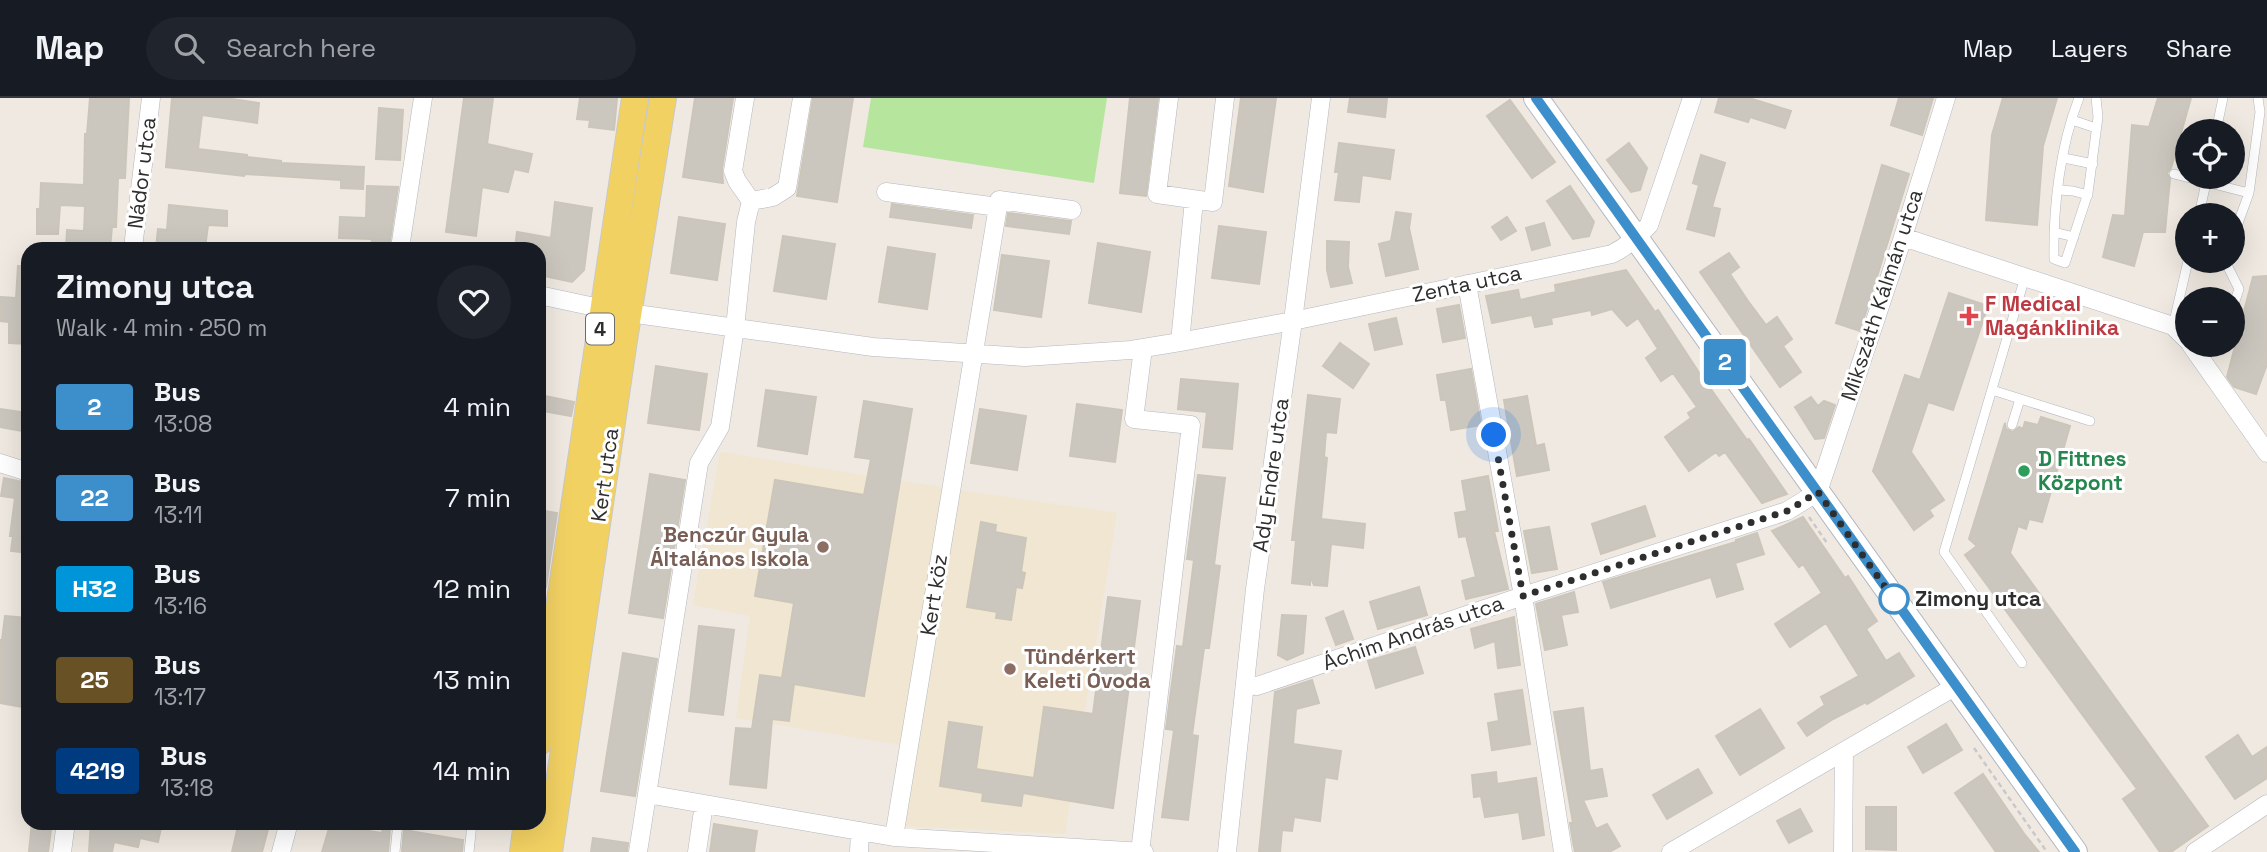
<!DOCTYPE html>
<meta charset="utf-8">
<style>
:root{--surface:#171b24;--page:#20242c;--text:#f1f3f6;--muted:#9ea1a6;--line:#363941}
body{margin:0;font-family:"Space Grotesk",sans-serif;background:var(--page);color:var(--text);height:100vh;display:flex;flex-direction:column;font-size:26px;white-space:nowrap}
*{box-sizing:border-box;margin:0}
p{font-size:23px;color:var(--muted)}
.icon{flex:none;width:38px;height:38px;fill:none;stroke:currentColor;stroke-width:2;stroke-linecap:round;stroke-linejoin:round}
.map{position:relative;flex:1;overflow:hidden}
.side{position:absolute;left:21px;top:144px;width:525px;height:588px;display:flex;flex-direction:column;background:var(--surface);border-radius:21px;box-shadow:0 7px 28px #0002}
.side>*{flex:none}
.badge{padding:0 14px;border-radius:5px;font-size:24px;line-height:46px}
.controls{position:absolute;left:2175px;top:21px;display:grid;gap:14px}
.controls a{display:grid;place-items:center;width:70px;height:70px;border-radius:50%;background:var(--surface);box-shadow:0 7px 28px #0002;font-size:35px}
.you{position:absolute;width:35px;height:35px;margin:-18px;border:5px solid #fff;border-radius:50%;background:#1a73e8;box-shadow:0 0 0 10px #1a73e833}
.map>.badge{position:absolute;translate:-50% -50%;box-shadow:0 0 0 4px #fff}
.round{display:grid;place-items:center;flex:none;width:74px;height:74px;border-radius:37px;background:var(--page)}
.head{display:flex;align-items:center;justify-content:space-between;height:119px;padding:0 35px}
h1{font-size:33px;font-weight:600;line-height:52px}
ul{padding:0;list-style:none}
li{display:flex;align-items:center;gap:21px;height:91px;padding:0 35px}
li div{flex:1}
li b{display:block;font-size:26px}
li em{font-style:normal}
li .badge{min-width:77px;font-weight:700;text-align:center}
header{display:flex;align-items:center;gap:42px;box-sizing:border-box;height:98px;padding:0 35px;background:var(--surface);border-bottom:2px solid var(--line)}
header strong{font-size:33px}
nav{display:flex;gap:38px;margin-inline-start:auto;font-size:24px}
.search{width:490px;height:63px;background:var(--page);display:flex;align-items:center;gap:18px;box-sizing:border-box;padding:0 24px;border-radius:38px;color:var(--muted);font-size:26px}
.map>svg:first-child{display:block}
.education{fill:#f0e6d1}
.green{fill:#b6e59e}
.building{fill:#cbc7bf;stroke:#cbc5ba;stroke-width:2}
.lines{fill:none;stroke-linecap:round;stroke-linejoin:round}
.service-casing{stroke:#b4b7c1;stroke-width:10}
.minor-casing{stroke:#b4b7c1;stroke-width:19}
.secondary-casing{stroke:#b4b7c1;stroke-width:26}
.primary-casing{stroke:#c9c9c9;stroke-width:28}
.path{stroke:#c9c9c9;stroke-width:2.5;stroke-dasharray:5 3.5;stroke-linecap:butt}
.service{stroke:#fff;stroke-width:9}
.minor{stroke:#fff;stroke-width:18}
.secondary{stroke:#fff;stroke-width:24}
.primary{stroke:#f2d163;stroke-width:26}
.line-casing{stroke:#fff;stroke-width:16}
.line{stroke:#3d8fcc;stroke-width:10}
.walk{stroke:#2e2e2e;stroke-width:7;stroke-dasharray:0 12.6}
.health-dot{fill:#e0444e;stroke:#fff;stroke-width:2.5}
.leisure-dot{fill:#2e9e5b;stroke:#fff;stroke-width:2.5}
.education-dot{fill:#8d6e63;stroke:#fff;stroke-width:2.5}
.stop-dot{fill:#fff;stroke:#3d8fcc;stroke-width:3.5}
.labels{text-anchor:middle;stroke-width:6;stroke-linejoin:round;paint-order:stroke}
.shield{fill:#fff;stroke:#6d6d6d;stroke-width:2}
.shield-label{font-size:19px;font-weight:bold;fill:#2e2e2e}
.street-label{font-size:21px;fill:#2e2e2e;stroke:#fff}
.health-label{font-size:21px;font-weight:bold;fill:#be3a42;stroke:#fff;text-anchor:start}
.leisure-label{font-size:21px;font-weight:bold;fill:#27864d;stroke:#fff;text-anchor:start}
.education-label{font-size:21px;font-weight:bold;fill:#785e54;stroke:#fff;text-anchor:end}
.stop-label{font-size:21px;font-weight:bold;fill:#2e2e2e;stroke:#fff;text-anchor:start}
</style>
<header>
<strong>Map</strong>
<div class="search"><svg class="icon" aria-label="search" viewBox="0 0 24 24"><circle cx="10" cy="10" r="6"/><path d="M15 15l6 6"/></svg>Search here</div>
<nav><a>Map</a><a>Layers</a><a>Share</a></nav>
</header>
<div class="map">
<svg width="2267" height="754" viewBox="0 0 2267 754">
<rect width="100%" height="100%" fill="#efe9e1"/>
<path class="education" d="M720,354L952,391L909,648L736,620L750,518L693,507Z
M959,392L1117,415L1065,736L903,728Z"/>
<path class="green" d="M871,0H1107L1094,85L863,49Z"/>
<path class="building" d="M90,0H129L125,80H118L116,129H112L110,150H66L67,132L84,133L85,108L60,107L58,136H37V111H40L41,85L84,87L85,36H87Z
M172,0H225L259,5L257,25L202,17L198,51L247,57V59L281,63V65L364,69L363,91L341,90V82L245,76L244,78L166,69Z
M464,0H493L487,46L532,56L528,74L514,71L508,94L482,89L476,138L446,134Z
M580,0H617L614,32L589,29L590,22L577,21Z
M695,0H733L722,71L723,85L683,79Z
M813,0H853L837,104L797,98Z
M1130,0H1158L1146,98L1120,95Z
M1241,0H1276L1263,94L1229,88Z
M1350,0H1387L1385,19L1348,14Z
M1719,0H1749L1791,13L1785,30L1750,19L1748,24L1715,14Z
M1899,0H1933L1922,37L1891,27Z
M2003,0H2057L2043,48L2037,127L1986,122L1992,37Z
M2158,0H2191L2171,70L2167,75L2170,81L2165,134H2143L2134,168L2103,159L2113,117L2125,118L2132,27L2149,29Z
M1510,2L1555,64L1532,80L1487,18Z
M379,10L403,12L400,62L376,61Z
M1339,45L1394,52L1390,81L1362,77L1359,104L1335,102L1339,74H1335Z
M1629,45L1647,70L1640,92L1631,94L1607,62Z
M1701,57L1725,65L1712,109L1720,111L1714,138L1687,131L1699,87L1693,85Z
M1882,67L1909,76L1860,233L1836,225Z
M367,88L398,89L389,150H371L372,141L339,140L340,119L366,120Z
M1570,88L1594,124L1589,138L1573,141L1547,103Z
M555,104L592,110L584,172L572,184L539,177V150H515L517,134L551,140Z
M892,106L973,117L971,130L890,119Z
M169,107L227,113V128L208,127L205,150H156L158,131L167,132Z
M1396,114L1411,116L1409,130L1418,171L1386,178L1379,146L1391,143Z
M1008,115L1071,123L1069,136L1006,128Z
M679,119L725,126L717,182L671,175Z
M1507,119L1516,133L1501,142L1492,129Z
M1544,125L1550,147L1532,152L1526,130Z
M1219,128L1266,134L1259,186L1212,180Z
M783,138L835,146L826,201L774,193Z
M1327,143L1349,144L1348,169L1352,185L1331,189L1327,172Z
M1098,145L1150,154L1141,214L1089,205Z
M888,149L935,156L927,211L879,204Z
M1729,155L1739,169L1730,176L1748,203L1766,227L1777,219L1792,241L1783,248L1801,274L1780,289L1700,174Z
M1002,157L1049,163L1041,219L994,212Z
M18,168H28V246L9,245V224L0,223V199L16,200Z
M1626,172L1655,214L1658,212L1698,273L1747,342L1749,341L1787,396L1762,405L1725,354L1719,358L1716,354L1689,373L1665,339L1691,320L1688,315L1697,309L1673,275L1661,283L1646,260L1658,251L1638,220L1627,228L1612,211L1592,217L1591,212L1551,220L1552,226L1535,229L1532,217L1492,225L1486,198L1518,192L1520,202L1556,194L1555,187Z
M2267,178V266L2256,296L2234,289L2227,279L2253,179Z
M1949,195L1988,208L1953,312L1928,304L1911,354L1944,402L1929,412L1933,418L1914,432L1873,373L1905,277L1920,282Z
M1459,207L1465,240L1443,244L1437,211Z
M1396,220L1402,246L1375,252L1369,226Z
M1340,245L1369,266L1353,290L1323,268Z
M656,268L707,276L699,332L648,325Z
M1471,271L1481,327L1451,332L1446,302H1441L1437,277Z
M1181,281L1238,286L1232,351L1203,349L1207,314L1178,311Z
M766,292L816,299L807,356L758,348Z
M1308,297L1340,301L1336,335L1326,334L1324,359L1327,360L1321,421L1365,426L1363,450L1331,446L1327,488L1314,487L1310,478V487L1292,485L1296,442H1292Z
M545,298L574,304L571,318L543,313Z
M1527,298L1536,348L1544,346L1549,372L1517,378L1504,302Z
M1811,299L1818,308L1824,303L1835,307L1824,340L1815,341L1795,309Z
M864,303L912,311L864,598L794,586L789,623L772,621L766,690L730,686L736,630L752,631L760,577L782,580L794,505L755,498L775,382L864,397L871,361L855,359Z
M1077,306L1122,312L1115,364L1070,358Z
M0,311L28,315V334L0,329Z
M980,311L1026,318L1017,372L971,365Z
M2041,319L2070,328L2042,424L2029,421L2026,431L2018,428L2010,455L2208,728L2171,754H2160L2123,701L2137,691L1965,457L1977,448L1969,441L2005,325L2006,331L2013,334L2019,329L2023,331L2025,324L2038,327Z
M650,376L685,382L663,520L629,515Z
M1198,377L1225,380L1214,467L1220,468L1209,550H1204L1192,637L1198,638L1188,722L1162,719L1174,632L1166,631L1170,600L1177,548L1183,549L1194,462L1187,461Z
M1488,378L1498,433H1494L1508,491L1466,501L1462,483L1476,479L1466,438L1459,439L1455,415L1467,413L1462,383Z
M4,380L28,385L23,439L17,438L28,440V455L11,453L13,438H10L15,400L1,398Z
M1645,408L1655,438L1601,456L1592,426Z
M539,412L557,415L546,489L539,488Z
M1803,419L1845,480L1848,478L1877,523L1866,531L1886,563L1899,555L1914,578L1867,606L1866,604L1833,621L1807,638L1798,625L1825,607L1821,599L1859,578L1826,525L1790,549L1775,526L1822,495L1803,466L1799,469L1772,433Z
M981,424L996,427L995,434L1026,440L1021,474L1025,475L1022,490L1016,489L1011,522L996,520L997,514L967,509Z
M1549,429L1557,471L1532,475L1524,433Z
M1757,435L1764,456L1735,465L1743,491L1717,499L1711,479L1611,510L1603,484L1736,444V442Z
M1419,489L1427,517L1378,531L1370,504Z
M1574,494L1578,514L1561,517L1567,547L1545,552L1536,506Z
M1108,499L1140,503L1113,710L1023,695L1021,708L982,703L983,695L940,688L949,624L982,629L976,671L1034,680L1044,609L1093,616Z
M1343,513L1353,541L1336,547L1326,520Z
M1282,517L1306,518L1303,555L1287,562L1278,557Z
M5,518L28,520V610L0,605V542H2Z
M1514,519L1520,567L1498,570L1495,543L1475,550L1471,531Z
M699,528L734,532L723,617L689,613Z
M1415,549L1423,575L1376,590L1368,563Z
M623,555L657,561L635,698L601,693Z
M1312,582L1319,605L1296,611L1293,646L1341,653L1337,681L1325,679L1320,723L1294,719L1292,733L1282,732L1280,754H1259L1275,594Z
M1522,592L1530,646L1492,652L1488,625L1499,623L1495,596Z
M1583,610L1590,673L1602,671L1607,698L1583,702L1596,731L1607,726L1620,748L1609,754H1575L1573,744L1570,725H1573L1554,614Z
M1760,611L1784,650L1740,677L1716,638Z
M1946,626L1962,652L1923,675L1908,649Z
M2238,637L2252,659L2267,649V680L2235,701L2206,659Z
M1698,671L1712,695L1667,721L1653,697Z
M1496,674L1497,686L1536,680L1544,737L1523,741L1519,714L1485,719L1481,698L1474,699L1472,677Z
M1983,676L2025,737L2039,754H1996L1955,695Z
M1866,709H1896V752L1866,751Z
M1800,711L1812,733L1789,745L1777,723Z
M32,724H52L48,754H29Z
M91,724H162L158,744L140,740L138,749L114,744L112,754H89Z
M239,724H270L262,754H232Z
M714,726L757,733L754,754H710Z
M330,727L382,735L383,729L390,730L388,754H322Z
M404,732L463,742L462,754H402Z
M593,740L628,745L627,754H591Z"/>
<g class="lines">
<defs>
<path id="service" d="M2079,0C2060,48 2053,110 2054,161L2065,165L2088,95L2098,19L2096,0
M2072,22L2096,30
M2216,33L2223,0
M2064,60L2093,66
M2174,76L2249,95
M2059,92L2073,93L2088,97
M2199,117L2207,80
M2054,134L2074,139
M2233,139L2249,95L2260,14L2258,0
M2225,163L2239,191L2233,209
M2173,228L2188,163
M1992,292L2090,323
M2012,327L2020,301
M2022,565L1944,454L2025,179
M395,754L398,724
M469,754L472,726L470,724"/>
<path id="minor" d="M1169,0L1157,96L1213,104L1225,0
M886,94L998,109
M751,103L773,99L787,90L802,0
M1903,139L2173,228L2188,243
M133,150L151,0
M400,150L423,0
M1467,186L1523,498L1563,754
M539,197L604,211
M629,215L873,249L1025,259L1131,252L1180,244L1293,223L1612,156C1626,149 1638,139 1649,127L1692,0
M1180,244L1194,102
M2191,247L2267,355
M0,365L28,374
M1245,587L1257,588L1523,498L1787,413L1818,394L1903,139L1946,0
M647,696L894,739L1144,754
M894,739L999,102L1072,112
M62,754L66,724
M281,754L289,724
M638,754L699,365L720,329L735,230L746,124L751,103L737,83L733,73L745,0
M697,754L704,706
M859,754L860,733
M1140,754L1191,327L1134,321L1143,250
M1227,754L1255,491L1293,223L1321,0
M1671,754L1956,588
M1843,754L1844,653
M2195,754L2267,706"/>
<path id="secondary" d="M1536,0L2075,754"/>
<path id="primary" d="M539,644L635,0
M523,754L527,724
M549,754L624,242L663,0"/>
</defs>
<use href="#service" class="service-casing"/>
<use href="#minor" class="minor-casing"/>
<use href="#secondary" class="secondary-casing"/>
<use href="#primary" class="primary-casing"/>
<path class="path" d="M1809,419L1827,445
M1974,650L2047,754"/>
<use href="#service" class="service"/>
<use href="#minor" class="minor"/>
<use href="#secondary" class="secondary"/>
<use href="#primary" class="primary"/>
</g>
<g class="lines">
<defs>
<path id="line" d="M1536,0L2075,754"/>
</defs>
<use href="#line" class="line-casing"/>
<use href="#line" class="line"/>
<path class="walk" d="M1494,337L1523,498L1787,413L1818,394L1895,503L1894,501"/>
</g>
<path class="health-dot" d="M1965.5 207.5h7v7h7v7h-7v7h-7v-7h-7v-7h7z"/>
<circle class="leisure-dot" cx="2024" cy="373" r="7"/>
<g class="education-dot">
<circle cx="823" cy="449" r="7"/>
<circle cx="1010" cy="571" r="7"/>
</g>
<circle class="stop-dot" cx="1894" cy="501" r="14"/>
<g class="labels">
<rect class="shield" x="586" y="215.5" width="28" height="31" rx="5"/>
<g class="shield-label">
<text x="600" y="238">4</text>
</g>
<g class="street-label">
<text transform="translate(142 75) rotate(-83)" y="7">Nádor utca</text>
<text transform="translate(1467 186) rotate(-12)" y="7">Zenta utca</text>
<text transform="translate(1882 197) rotate(-72)" y="7">Mikszáth Kálmán utca</text>
<text transform="translate(605 377) rotate(-82)" y="7">Kert utca</text>
<text transform="translate(1271 377) rotate(-82)" y="7">Ady Endre utca</text>
<text transform="translate(934 497) rotate(-81)" y="7">Kert köz</text>
<text transform="translate(1413 535) rotate(-19)" y="7">Áchim András utca</text>
</g>
<g class="health-label">
<text x="1985" y="213">F Medical<tspan x="1985" dy="24">Magánklinika</tspan></text>
</g>
<g class="leisure-label">
<text x="2038" y="368">D Fittnes<tspan x="2038" dy="24">Központ</tspan></text>
</g>
<g class="education-label">
<text x="809" y="444">Benczúr Gyula<tspan x="809" dy="24">Általános Iskola</tspan></text>
<text x="1024" y="566" text-anchor="start">Tündérkert<tspan x="1024" dy="24">Keleti Óvoda</tspan></text>
</g>
<g class="stop-label">
<text x="1915" y="508">Zimony utca</text>
</g>
</g>
</svg>
<div class="controls">
<a><svg class="icon" aria-label="locate" viewBox="0 0 24 24"><circle cx="12" cy="12" r="6"/><path d="M12 2v4M12 18v4M2 12h4M18 12h4"/></svg></a>
<a>+</a>
<a>−</a>
</div>
<div class="you" style="left:1494px;top:337px"></div>
<b class="badge" style="left:1725px;top:264px;background:#3d8fcc;color:#fff">2</b>
<section class="side">
<div class="head"><div><h1>Zimony utca</h1><p>Walk · 4 min · 250 m</p></div><a class="round"><svg class="icon" aria-label="heart" viewBox="0 0 24 24"><path d="M12 20l-8-8c-3-5 5-10 8-4 3-6 11-1 8 4z"/></svg></a></div>
<ul>
<li><span class="badge" style="background:#3d8fcc;color:#fff">2</span><div><b>Bus</b><p>13:08</p></div><em>4 min</em></li>
<li><span class="badge" style="background:#3d8fcc;color:#fff">22</span><div><b>Bus</b><p>13:11</p></div><em>7 min</em></li>
<li><span class="badge" style="background:#0095d9;color:#fff">H32</span><div><b>Bus</b><p>13:16</p></div><em>12 min</em></li>
<li><span class="badge" style="background:#685125;color:#fff">25</span><div><b>Bus</b><p>13:17</p></div><em>13 min</em></li>
<li><span class="badge" style="background:#003b80;color:#fff">4219</span><div><b>Bus</b><p>13:18</p></div><em>14 min</em></li>
</ul>
</section>
</div>
